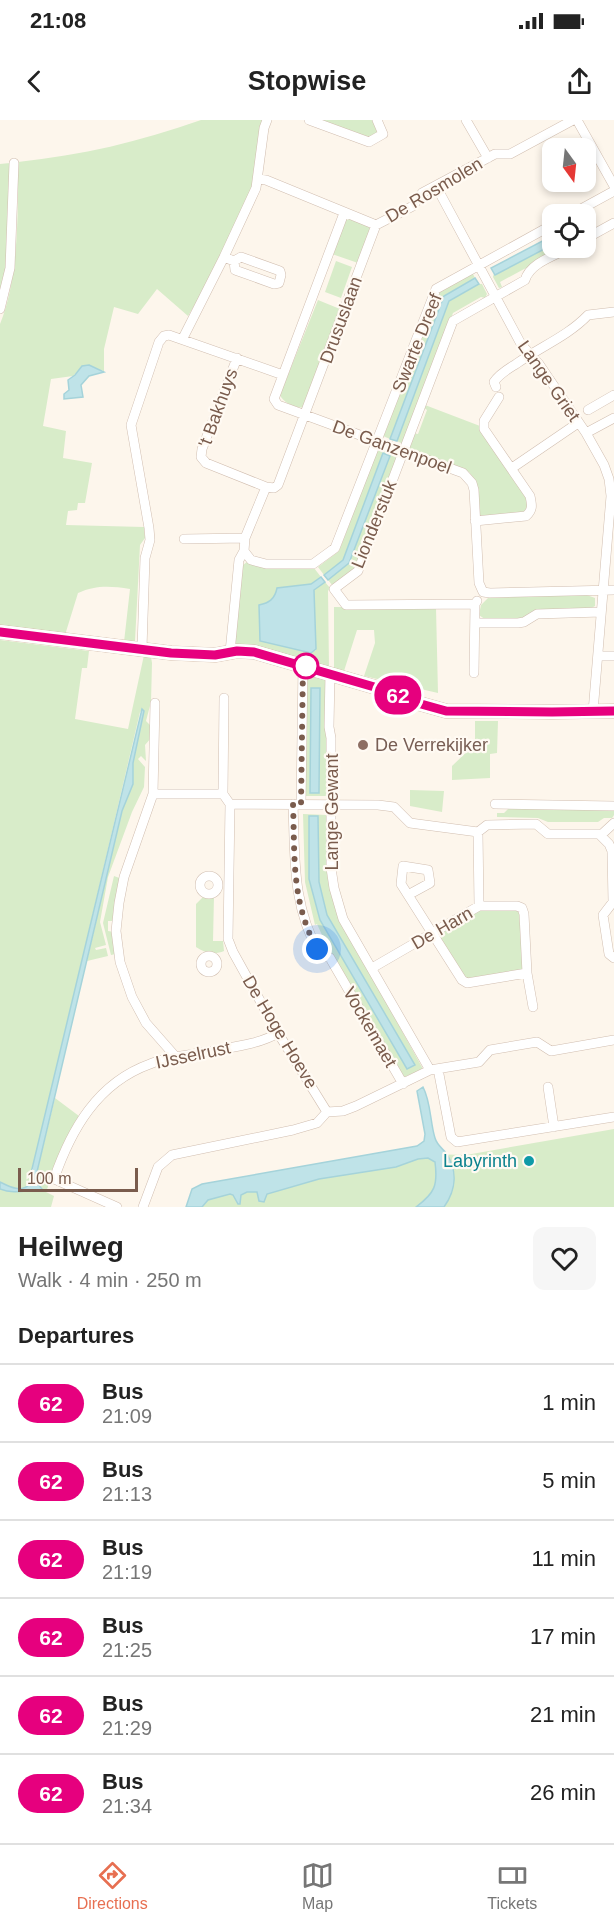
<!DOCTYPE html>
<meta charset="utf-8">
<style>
:root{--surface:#fff;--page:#f6f6f6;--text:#222;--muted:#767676;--line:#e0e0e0;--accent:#e76f51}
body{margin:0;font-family:Helvetica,sans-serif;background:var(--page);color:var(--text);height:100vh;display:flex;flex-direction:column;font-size:22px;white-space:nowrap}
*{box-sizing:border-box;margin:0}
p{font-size:20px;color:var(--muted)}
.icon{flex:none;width:33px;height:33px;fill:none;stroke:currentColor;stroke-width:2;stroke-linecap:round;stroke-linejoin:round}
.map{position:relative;height:1087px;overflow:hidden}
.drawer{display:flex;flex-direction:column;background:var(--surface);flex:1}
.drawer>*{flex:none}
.badge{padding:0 12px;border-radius:20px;font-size:21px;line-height:39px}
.needle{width:39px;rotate:165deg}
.tools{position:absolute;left:542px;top:18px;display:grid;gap:12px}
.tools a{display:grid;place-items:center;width:54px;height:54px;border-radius:12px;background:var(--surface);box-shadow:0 3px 9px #0003;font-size:30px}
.scale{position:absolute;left:18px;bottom:15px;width:120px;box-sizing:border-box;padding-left:6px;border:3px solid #7a5c4d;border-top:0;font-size:16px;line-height:21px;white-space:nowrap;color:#7a5c4d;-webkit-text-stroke:4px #fffaf3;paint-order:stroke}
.you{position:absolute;width:30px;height:30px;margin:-15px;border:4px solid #fff;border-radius:50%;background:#1a73e8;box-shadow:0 0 0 9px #1a73e833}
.map>.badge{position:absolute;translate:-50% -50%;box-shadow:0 0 0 3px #fff}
h2{padding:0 18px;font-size:22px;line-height:54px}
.round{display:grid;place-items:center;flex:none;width:63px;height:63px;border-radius:12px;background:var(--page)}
.headline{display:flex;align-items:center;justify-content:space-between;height:102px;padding:0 18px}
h1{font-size:28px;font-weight:600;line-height:45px}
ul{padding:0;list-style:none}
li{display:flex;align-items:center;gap:18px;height:78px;padding:0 18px;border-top:2px solid var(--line)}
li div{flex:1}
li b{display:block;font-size:22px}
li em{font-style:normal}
li .badge{min-width:66px;font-weight:700;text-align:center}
.status{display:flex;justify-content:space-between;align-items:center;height:42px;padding:0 30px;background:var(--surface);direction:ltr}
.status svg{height:16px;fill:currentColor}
header{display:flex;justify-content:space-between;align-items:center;height:78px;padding:0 18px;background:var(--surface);font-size:27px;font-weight:600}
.tab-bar{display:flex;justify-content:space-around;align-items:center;height:84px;border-top:2px solid var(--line);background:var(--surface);font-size:16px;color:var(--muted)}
.tab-bar a{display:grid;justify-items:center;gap:3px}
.tab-bar .on{color:var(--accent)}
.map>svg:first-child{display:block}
.green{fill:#d8ecc9;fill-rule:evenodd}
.water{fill:#bfe3e8;stroke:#a5d3da;stroke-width:1.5}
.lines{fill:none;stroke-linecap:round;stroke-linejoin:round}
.street-casing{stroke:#d1beb0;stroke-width:10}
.secondary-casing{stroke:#d6c0b0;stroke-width:15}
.street{stroke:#fff;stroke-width:9}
.secondary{stroke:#fff;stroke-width:14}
.line-casing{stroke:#fff;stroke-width:14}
.line{stroke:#e6007e;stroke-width:9}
.walk{stroke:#7a5c4d;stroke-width:6;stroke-dasharray:0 10.8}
.stop-dot{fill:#fff;stroke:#e6007e;stroke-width:3}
.education-dot{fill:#8d6e63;stroke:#fffaf3;stroke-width:2}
.culture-dot{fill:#0f9aa8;stroke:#fffaf3;stroke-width:2}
.labels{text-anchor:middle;stroke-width:4.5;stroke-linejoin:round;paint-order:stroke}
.street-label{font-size:18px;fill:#7a5c4d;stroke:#fffaf3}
.education-label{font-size:18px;fill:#785e54;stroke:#fffaf3;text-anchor:start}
.culture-label{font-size:18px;fill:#0d838f;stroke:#fffaf3;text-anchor:end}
</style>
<div class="status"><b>21:08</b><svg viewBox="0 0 49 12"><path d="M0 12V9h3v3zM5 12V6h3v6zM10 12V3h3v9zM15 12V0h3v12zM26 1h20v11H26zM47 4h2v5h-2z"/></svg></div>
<header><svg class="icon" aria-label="back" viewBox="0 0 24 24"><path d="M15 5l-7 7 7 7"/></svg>Stopwise<svg class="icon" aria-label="share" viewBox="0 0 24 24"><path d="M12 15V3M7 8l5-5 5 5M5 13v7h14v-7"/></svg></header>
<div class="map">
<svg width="614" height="1087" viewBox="0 0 614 1087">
<rect width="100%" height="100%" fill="#fdf6ec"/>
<path class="green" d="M201,0H264L255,63L209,161L188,196L157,169L138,194L114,187L104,229V252L102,250H79L73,256L51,259L43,306L66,311L63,338L92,343L85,383H78L77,390L68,391L66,405L144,407L145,418L140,425L135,521L124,522L130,469C110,466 96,465 78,473L65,515L0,507V204C19,158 18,91 18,42C82,35 139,22 201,0Z
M318,0H373L379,13L367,19Z
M10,43L6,145L0,180V44Z
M351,99L371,107L358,143L332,134L346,100Z
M552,125V128H563L500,162L502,167L499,168L493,157L494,153L495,155Z
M336,141L352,147L341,178L325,172Z
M472,152L475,158L444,176L390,319L383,316L437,172Z
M479,164H482L487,174L485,178L481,177L453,193L403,324L397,321L449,181Z
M318,180L340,189L305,287C297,289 283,283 280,275Z
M425,285L480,306L528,379V389L523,393L478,397L473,358L469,352L407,328L412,313L418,314L427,290L424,288Z
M382,329L394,334L398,339L356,449L333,466L328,460L349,443L383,333L343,440L324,455L318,447L339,431L377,331Z
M247,442L314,448L321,457L312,464L277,468L275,476L267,483L311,533L316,530L314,470L325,462L330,468L328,471L329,548L234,527L243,445Z
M584,474L595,478V486L588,490L523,500H486L479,495L481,485L488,478Z
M334,487L436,488L438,573L364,556L375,523L374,510H357L344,551L334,548Z
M0,520L89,531L87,548H82L75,599L128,609L144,535L151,537L152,543L151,582L146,601L152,607L151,618L145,625L146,641L141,636L138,639L145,647L144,667L132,692L108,757L100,802L106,825L95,828L96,830L106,828L108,836L87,841L122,691L133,664V643L143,590L140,592L29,1066L42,1071L43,1069L37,1063L36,1056L55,978L79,996L63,1025L46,1072L54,1076L51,1087H0Z
M307,555L324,558L326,561L328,616L327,676H304ZM311,568H320L319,673H311Z
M475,601H498L497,633L490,634V658L452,660V646L475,624Z
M410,670L444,671L442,692L410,686Z
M509,688L609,689L614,691V695L612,698H604L598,702H548L538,698L497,697V693H504Z
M303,694L327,695C326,738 324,760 341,801L423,949L404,957L326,824L317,804L315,805L305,762ZM309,696H318L319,762L327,795L415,945L407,949L320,800L309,759Z
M114,756L122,759L114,801H108V811L114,812L116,834L111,835L103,803Z
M214,776L213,821H223L224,831C215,835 204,833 196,827V784L203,777Z
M480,789L519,790L523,850L469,860L465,858L440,820L442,813Z
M614,1009V1087H192L195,1078L429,1034L466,1035Z"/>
<path class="water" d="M552,116V125L495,155L491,148Z
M475,158L479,164L449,181L397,321L390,319L444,176Z
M89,245L104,252L89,256L81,265L83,277L64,279V274L69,270L68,260L75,255L82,246Z
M383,333L390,336L349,443L328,460L324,455L343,440Z
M321,457L325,462L314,470L316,529L311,533L260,521L259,485C269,483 275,479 277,468L311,464Z
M311,568H320L319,673H310Z
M142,589L144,591L133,643V664L122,691L36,1056L37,1063L43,1070C29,1069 15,1075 0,1069V1062C10,1067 21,1073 30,1064L31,1053Z
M309,696H318L319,762L327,795L415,945L407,949L320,800L309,759Z
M423,967C431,982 430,1002 435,1018C437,1025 442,1028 446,1033C458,1051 456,1070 444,1087H416C435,1073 438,1065 435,1042L428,1038L418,1039L396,1047L319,1059L267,1074L264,1082L259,1081L257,1072H247L241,1075L240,1084H238L233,1075L230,1074L208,1080L202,1087H186L192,1069L202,1064L417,1026L424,1021L425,1014L417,971Z"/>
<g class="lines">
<defs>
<path id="street" d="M309,0L369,22L383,14L377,0
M466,0L488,38
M577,0L614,66
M258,59L266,60L376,105L413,86L422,73L495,34H510L573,0
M436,66L521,224L539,244L586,313L604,345L609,359L611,376L593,592
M572,94L614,71
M376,105L278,365L274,368L266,367L245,418L244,431L251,440L266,444H313L335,428L436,169L552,105
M585,119L614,103
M224,137L234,141L241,137L280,151L281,155L279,163L274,164L235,150L234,141
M0,189L10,148L14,43
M183,218L224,137L256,68L264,8L267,0
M237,238L202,329L201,337L206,343L266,367
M283,255L344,93
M496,267L494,262C499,254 508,249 516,244C540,227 568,216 588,195L614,192
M588,290L614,275
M586,313L614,298
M512,348L578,303
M475,401L526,396C533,390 532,385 530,376L484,309V301L499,277
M184,419L245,418
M475,484L346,485L334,469L358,451L453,201L525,160C530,143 554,136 569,128
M475,503H518L524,502L537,494L601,492
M142,528L145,438L150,420L149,408L131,305L159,222L164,216L169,215L283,255L274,279L278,285L463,353L472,363L474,370L479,463L483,472L490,473L614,470
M230,532L239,440L244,431
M598,536H614
M474,553L475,484L477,481
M330,554L329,607L331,618V748L334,768L343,799L430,950
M155,583L153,674L124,757L119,783L116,811L120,842L132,877L146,903L175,936
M153,674H223
M223,674L230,684L228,819L233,832L278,913L327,992
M223,674L224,578
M230,684L378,685L394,687L410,703L478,712L487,705L536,704L548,714H599L609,724L612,731L613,782L603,795L609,834L614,838
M293,684C295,737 292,787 320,834L330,838L403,964
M301,684L303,545
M495,684L614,686
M478,712L479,786
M601,715L614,703
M200 765a9 9 0 1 1 18 0a9 9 0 1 1-18 0Z
M408,775L430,763L428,750L403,746L401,764L462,860L467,863L527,853
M201 844a8 8 0 1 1 16 0a8 8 0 1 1-16 0Z
M372,848L479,786H517L522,788L524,794L527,853L533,887
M438,949L451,1017L457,1022L614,997
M548,967L554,1007
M327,992L343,991L356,986L430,950L479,942L490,930L537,922L551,931L614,920
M117,1087L54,1059C71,1010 97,963 150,944C170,936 191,935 212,931C233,927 260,924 278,913
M143,1087L158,1047L172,1035L293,1010L317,1003L327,992"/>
<path id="secondary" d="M0,512L171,533L215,535L237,531L254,532L395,573L421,584L446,591L552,592L614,591"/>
</defs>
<use href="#street" class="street-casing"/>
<use href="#secondary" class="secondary-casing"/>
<use href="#street" class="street"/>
<use href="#secondary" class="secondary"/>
</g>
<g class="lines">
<defs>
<path id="line" d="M0,512L171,533L215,535L237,531L254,532L395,573L421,584L446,591L552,592L614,591"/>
</defs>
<use href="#line" class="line-casing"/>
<use href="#line" class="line"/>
<path class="walk" d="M306,546L303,545L301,684H293C295,737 291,781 317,829"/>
</g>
<circle class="stop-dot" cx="306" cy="546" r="12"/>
<circle class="education-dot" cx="363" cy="625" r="6"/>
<circle class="culture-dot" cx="529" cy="1041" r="6"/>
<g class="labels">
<g class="street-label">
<text transform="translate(434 70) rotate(-31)" y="6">De Rosmolen</text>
<text transform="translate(341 200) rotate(-70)" y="6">Drususlaan</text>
<text transform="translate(417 223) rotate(-68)" y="6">Swarte Dreef</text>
<text transform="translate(549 261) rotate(55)" y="6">Lange Griet</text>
<text transform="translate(218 288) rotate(-70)" y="6">'t Bakhuys</text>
<text transform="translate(392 327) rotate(20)" y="6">De Ganzenpoel</text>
<text transform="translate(374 404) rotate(-68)" y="6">Lionderstuk</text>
<text transform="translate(332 692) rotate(-90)" y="6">Lange Gewant</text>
<text transform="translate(442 808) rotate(-30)" y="6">De Harn</text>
<text transform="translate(370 907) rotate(60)" y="6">Vockemaet</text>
<text transform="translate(280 912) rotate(59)" y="6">De Hoge Hoeve</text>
<text transform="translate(193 935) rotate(-12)" y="6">IJsselrust</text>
</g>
<g class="education-label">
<text x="375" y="631">De Verrekijker</text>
</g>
<g class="culture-label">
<text x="517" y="1047">Labyrinth</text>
</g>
</g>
</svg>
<div class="tools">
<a><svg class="needle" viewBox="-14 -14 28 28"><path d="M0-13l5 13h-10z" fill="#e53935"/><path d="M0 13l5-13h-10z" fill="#767676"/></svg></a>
<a><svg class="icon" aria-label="locate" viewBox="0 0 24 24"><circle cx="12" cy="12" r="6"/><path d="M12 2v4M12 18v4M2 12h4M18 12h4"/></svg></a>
</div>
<div class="scale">100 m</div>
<div class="you" style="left:317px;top:829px"></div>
<b class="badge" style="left:398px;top:575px;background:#e6007e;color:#fff">62</b>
</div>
<section class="drawer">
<div class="headline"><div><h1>Heilweg</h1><p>Walk · 4 min · 250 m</p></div><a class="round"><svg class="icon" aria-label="heart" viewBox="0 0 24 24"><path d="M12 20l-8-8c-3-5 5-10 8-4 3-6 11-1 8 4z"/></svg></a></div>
<h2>Departures</h2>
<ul>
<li><span class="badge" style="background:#e6007e;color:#fff">62</span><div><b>Bus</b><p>21:09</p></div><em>1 min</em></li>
<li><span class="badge" style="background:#e6007e;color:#fff">62</span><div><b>Bus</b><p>21:13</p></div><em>5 min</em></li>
<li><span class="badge" style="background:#e6007e;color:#fff">62</span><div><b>Bus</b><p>21:19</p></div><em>11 min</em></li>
<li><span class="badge" style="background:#e6007e;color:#fff">62</span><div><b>Bus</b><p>21:25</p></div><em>17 min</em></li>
<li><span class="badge" style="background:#e6007e;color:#fff">62</span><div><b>Bus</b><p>21:29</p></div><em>21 min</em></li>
<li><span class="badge" style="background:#e6007e;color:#fff">62</span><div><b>Bus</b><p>21:34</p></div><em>26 min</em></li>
</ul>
</section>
<nav class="tab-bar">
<a class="on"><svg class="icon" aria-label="directions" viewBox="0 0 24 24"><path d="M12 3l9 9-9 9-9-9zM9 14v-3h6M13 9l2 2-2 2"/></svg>Directions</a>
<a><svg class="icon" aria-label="map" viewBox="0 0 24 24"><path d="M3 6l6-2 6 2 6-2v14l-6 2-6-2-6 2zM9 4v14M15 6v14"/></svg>Map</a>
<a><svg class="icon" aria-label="tickets" viewBox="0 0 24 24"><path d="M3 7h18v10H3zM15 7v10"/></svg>Tickets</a>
</nav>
